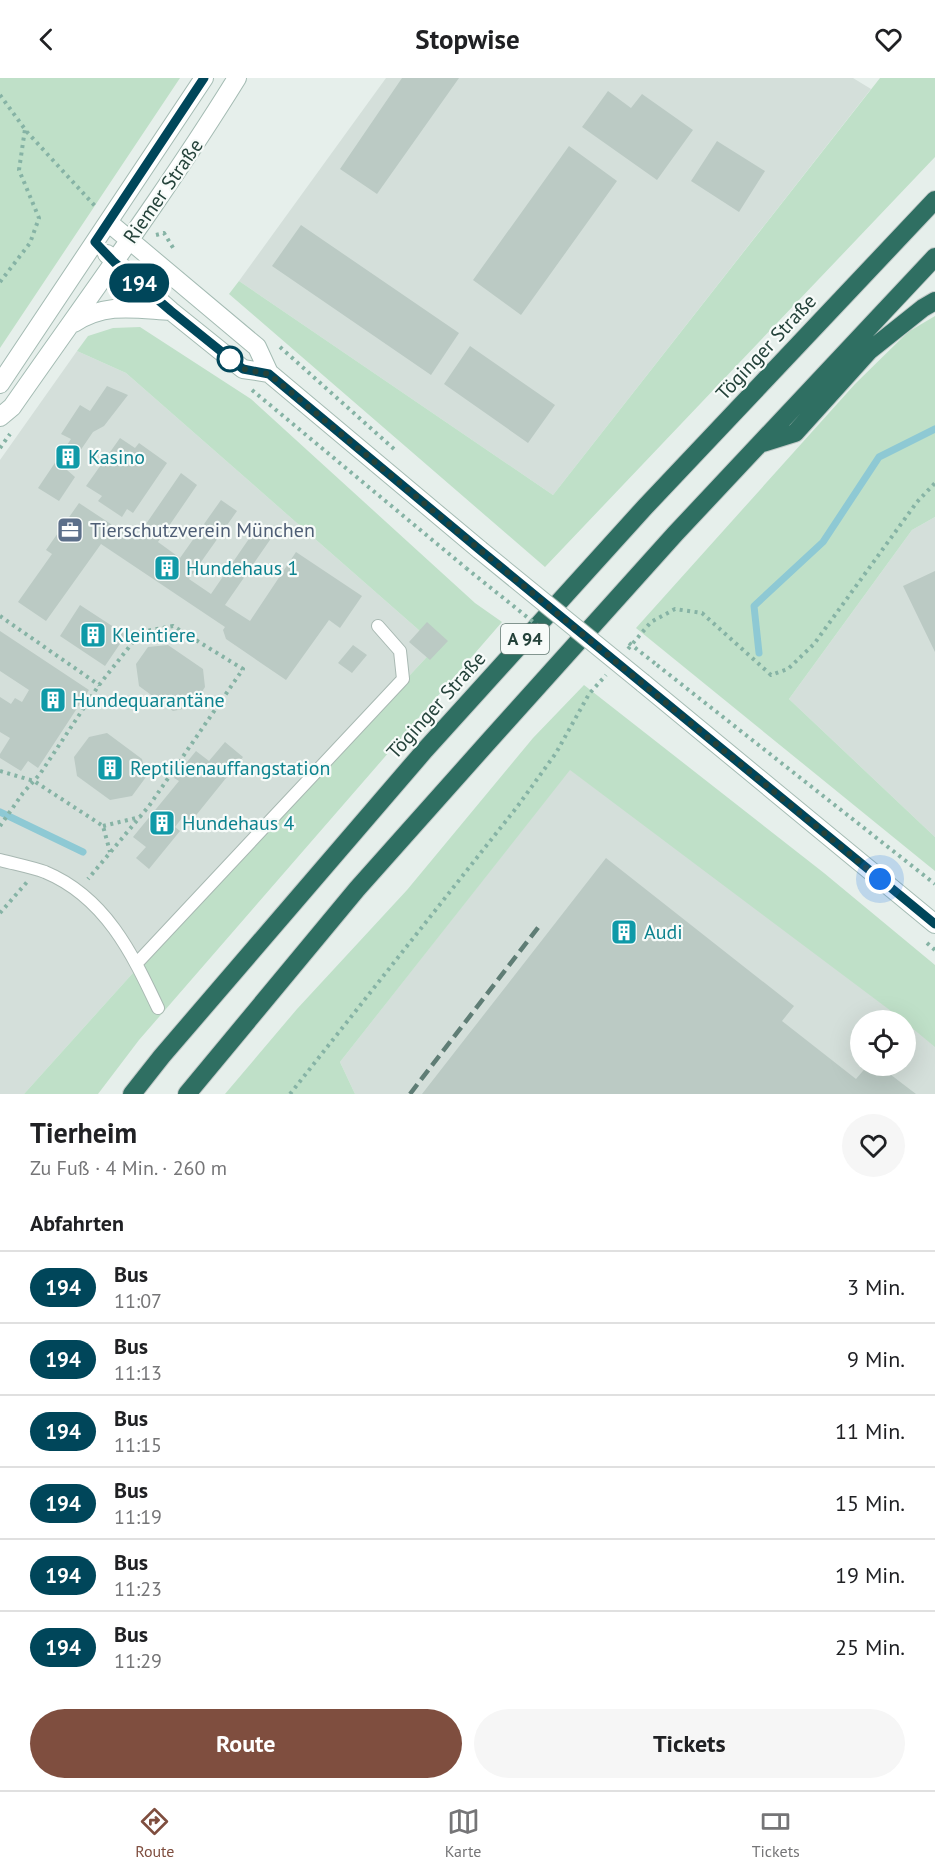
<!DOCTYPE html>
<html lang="de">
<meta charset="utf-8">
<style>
:root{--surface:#fff;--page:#f6f6f6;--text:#202124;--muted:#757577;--line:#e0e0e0;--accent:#7f4e3f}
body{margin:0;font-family:"PT Sans",sans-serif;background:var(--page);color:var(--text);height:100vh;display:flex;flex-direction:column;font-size:22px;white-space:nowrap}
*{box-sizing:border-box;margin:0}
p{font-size:20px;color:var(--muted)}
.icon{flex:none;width:33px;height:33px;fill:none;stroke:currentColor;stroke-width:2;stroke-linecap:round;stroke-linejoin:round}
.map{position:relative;height:1016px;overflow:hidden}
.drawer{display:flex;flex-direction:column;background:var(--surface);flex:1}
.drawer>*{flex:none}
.badge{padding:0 12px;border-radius:20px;font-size:21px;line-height:39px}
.controls{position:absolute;left:850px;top:932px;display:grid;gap:12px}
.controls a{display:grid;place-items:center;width:66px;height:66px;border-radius:50%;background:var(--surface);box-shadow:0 6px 24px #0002;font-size:30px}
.you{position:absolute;width:30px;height:30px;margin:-15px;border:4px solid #fff;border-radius:50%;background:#1a73e8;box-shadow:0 0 0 9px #1a73e833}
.map>.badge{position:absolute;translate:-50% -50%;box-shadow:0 0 0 3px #fff}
h2{padding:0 30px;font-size:22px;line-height:54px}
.round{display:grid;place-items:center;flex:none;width:63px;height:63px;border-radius:32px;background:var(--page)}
.summary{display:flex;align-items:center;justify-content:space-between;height:102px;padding:0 30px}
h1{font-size:28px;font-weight:700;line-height:45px}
.action{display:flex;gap:12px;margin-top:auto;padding:12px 30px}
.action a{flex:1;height:69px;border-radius:36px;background:var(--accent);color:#fff;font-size:24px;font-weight:700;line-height:69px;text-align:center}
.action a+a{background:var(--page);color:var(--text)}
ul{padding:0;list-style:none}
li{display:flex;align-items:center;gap:18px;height:72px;padding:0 30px;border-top:2px solid var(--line)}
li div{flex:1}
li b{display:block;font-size:22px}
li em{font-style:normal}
li .badge{min-width:66px;font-weight:700;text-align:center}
header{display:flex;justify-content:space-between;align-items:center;height:78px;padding:0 30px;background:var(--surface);font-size:27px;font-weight:700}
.menu{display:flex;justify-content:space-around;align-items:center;height:84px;border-top:2px solid var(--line);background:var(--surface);font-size:16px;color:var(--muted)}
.menu a{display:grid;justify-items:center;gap:3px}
.menu .selected{color:var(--accent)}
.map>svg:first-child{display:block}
.built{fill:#d4dfda;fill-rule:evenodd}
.green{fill:#bfe0c8}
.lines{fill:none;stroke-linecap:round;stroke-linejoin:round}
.stream{stroke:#8ec9d4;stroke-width:7}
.building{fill:#bbcac4}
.lane-casing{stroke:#a8b8b2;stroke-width:14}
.secondary-casing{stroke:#a4bbb3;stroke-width:20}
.highway-casing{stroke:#c2cac8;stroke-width:20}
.path{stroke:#86b3a5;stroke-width:4;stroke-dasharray:3 4.5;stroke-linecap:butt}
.lane{stroke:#fff;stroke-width:12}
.secondary{stroke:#fff;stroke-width:18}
.highway{stroke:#2f6f62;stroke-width:18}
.rail{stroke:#5f7d75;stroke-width:4.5;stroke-dasharray:12 6;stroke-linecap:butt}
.secondary-bridge-casing{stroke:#a4bbb3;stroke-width:20;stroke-linecap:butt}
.path-bridge{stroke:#86b3a5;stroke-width:4;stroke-dasharray:3 4.5;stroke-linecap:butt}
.secondary-bridge{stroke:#fff;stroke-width:18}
.line-casing{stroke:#fff;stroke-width:14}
.line{stroke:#00465a;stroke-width:9}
.walk{stroke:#24423a;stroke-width:6;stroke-dasharray:0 10.8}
.stop-dot{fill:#fff;stroke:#00465a;stroke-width:3}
.labels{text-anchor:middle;stroke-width:4.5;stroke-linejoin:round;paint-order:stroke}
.shield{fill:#f7fbf9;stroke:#637a73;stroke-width:1.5}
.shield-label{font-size:18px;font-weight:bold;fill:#24423a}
.street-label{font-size:20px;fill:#24423a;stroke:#f7fbf9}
.culture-label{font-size:20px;fill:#0d838f;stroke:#f7fbf9;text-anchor:start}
.service-label{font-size:20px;fill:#4e5e75;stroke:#f7fbf9;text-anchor:start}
</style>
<header><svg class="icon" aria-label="back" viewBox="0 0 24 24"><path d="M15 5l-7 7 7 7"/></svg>Stopwise<svg class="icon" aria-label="heart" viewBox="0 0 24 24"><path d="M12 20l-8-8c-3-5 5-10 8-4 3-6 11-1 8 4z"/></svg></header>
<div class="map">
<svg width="935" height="1016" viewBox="0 0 935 1016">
<rect width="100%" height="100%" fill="#e6efeb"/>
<path class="built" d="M386,0H853L871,11L553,417L239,203Z
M77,273L126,295L437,568L132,896L24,1016H0V382Z
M935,439V759L789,621L912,452Z
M574,686L935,933V1016H355L340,984ZM861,942H906V987H861Z"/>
<path class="green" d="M0,0H180L0,270Z
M880,0H935V79L545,489L229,216L239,203L553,417Z
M935,238V439L912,452L789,621L935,759V793L636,550L855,306L908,254Z
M140,249L251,321L475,525L502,544L139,962L98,1016H24L132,896L437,568L126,295L77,273L88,258L113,250Z
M584,607L824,795L935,887V969L906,945V942H903L570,692L340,984L355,1016H225L297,931L407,812L533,660Z"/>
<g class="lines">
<path class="stream" d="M759,575L754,528L823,464L879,379L935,351
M0,734L83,774"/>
</g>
<path class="building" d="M402,0H459L377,116L340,91Z
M608,13L631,30L642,16L693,52L657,102L582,49Z
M717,63L765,93L739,134L691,103Z
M569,68L617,103L521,237L473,202Z
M301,147L459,255L431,297L272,188Z
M470,268L555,327L528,365L444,306Z
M107,308L128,317L104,348L93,354L67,392L75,399L59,423L38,410L71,361L61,356L80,327L90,333Z
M120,360L135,370L139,365L167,385L133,435L127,431L122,439L98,423L102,418L86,408Z
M181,395L197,407L158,464L180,480L221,422L237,433L189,501L211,516L257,449L272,459L225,527L250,543L296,474L362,518L340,550L329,542L286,602L226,561L223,552L225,549L101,466L46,543L18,524L52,476L46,472L79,425L135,462Z
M935,493V574L903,508Z
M80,527L126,557L105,588L60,558Z
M427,544L448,563L430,582L409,564Z
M0,553L89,612L38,690L28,683L21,693L0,680V676L10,660L0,654V619L11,626L15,620L22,624L29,612L0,593Z
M168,567L203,591L205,609L192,629L173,633L139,608L136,586L148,569Z
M353,567L367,577L352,595L338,585Z
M107,655L142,681L146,699L132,718L110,722L77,698L74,679L89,659Z
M225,664L243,679L189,746L182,740L175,749L180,753L149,791L136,780L146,769L133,759L179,703L174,700L196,673L209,683Z
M606,780L794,928L782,943L856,1001L868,987H878L916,1016H422Z"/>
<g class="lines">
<defs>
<path id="lane" d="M0,782C15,786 31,789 45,794C105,819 132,875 158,930
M137,885L403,601L400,573L378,548"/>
<path id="secondary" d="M108,144L257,269L269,295L480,472
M107,176L171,233L243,291L269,295
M74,245C106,224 136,231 171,233
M0,306L204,0
M0,339L12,329C88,220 167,113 237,0
M643,605L935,846"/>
<path id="highway" d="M763,365L795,355L869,273L923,230L935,223
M132,1016L162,978L425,672L645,429L935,122
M187,1016L357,811L488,664L675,456L935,179"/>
</defs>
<use href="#lane" class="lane-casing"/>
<use href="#secondary" class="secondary-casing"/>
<use href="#highway" class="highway-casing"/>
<path class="path" d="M0,17L27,54L95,128
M156,157L164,155L175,173
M0,204L30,165L39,140L19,92L25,51
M280,269L395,372
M252,312L466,490
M0,370L10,356
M0,538L99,607
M628,571L651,544L675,531L702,535L771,597L788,591L814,566L917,424L935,405
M657,587L935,806
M0,693L34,703L103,748L110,774
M0,748L23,715L40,696L99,607L141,554L173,548L243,591L149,728L88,801
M103,748L140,739
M0,835L27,804
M927,865L935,872
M290,1016L517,729L556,675L589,616L606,597"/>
<use href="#lane" class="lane"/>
<use href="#secondary" class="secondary"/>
<use href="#highway" class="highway"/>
<path class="rail" d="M410,1016L540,847"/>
<defs>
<path id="secondary-bridge" d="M480,472L643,605"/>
</defs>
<use href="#secondary-bridge" class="secondary-bridge-casing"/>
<path class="path-bridge" d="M466,490L547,555
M629,565L657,587"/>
<use href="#secondary-bridge" class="secondary-bridge"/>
</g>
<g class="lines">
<defs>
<path id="line" d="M204,0L95,164L114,184L171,233L243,291L269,296L480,472L935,846"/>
</defs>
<use href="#line" class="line-casing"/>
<use href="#line" class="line"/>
<path class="walk" d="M230,281L225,276L243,291L269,296L480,472L880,801"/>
</g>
<defs>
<symbol id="building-square" viewBox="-11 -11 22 22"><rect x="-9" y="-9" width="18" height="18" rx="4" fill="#0f9aa8" stroke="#f7fbf9"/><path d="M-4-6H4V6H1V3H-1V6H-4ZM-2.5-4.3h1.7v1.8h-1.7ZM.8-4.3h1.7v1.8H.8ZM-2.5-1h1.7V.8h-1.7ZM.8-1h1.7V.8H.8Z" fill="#fff"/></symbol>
<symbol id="office-square" viewBox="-11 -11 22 22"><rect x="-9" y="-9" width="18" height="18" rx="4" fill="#5c6f8a" stroke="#f7fbf9"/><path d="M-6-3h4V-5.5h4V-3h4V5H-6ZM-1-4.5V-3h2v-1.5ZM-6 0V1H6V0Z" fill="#fff"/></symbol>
</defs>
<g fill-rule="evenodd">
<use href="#building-square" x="53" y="364" width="30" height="30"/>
<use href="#office-square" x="55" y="437" width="30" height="30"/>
<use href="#building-square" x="152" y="475" width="30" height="30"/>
<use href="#building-square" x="78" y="542" width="30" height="30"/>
<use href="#building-square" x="38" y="607" width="30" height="30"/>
<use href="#building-square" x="95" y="675" width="30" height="30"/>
<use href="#building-square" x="147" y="730" width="30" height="30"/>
<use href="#building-square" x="609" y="839" width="30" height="30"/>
</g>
<circle class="stop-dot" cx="230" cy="281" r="12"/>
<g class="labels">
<rect class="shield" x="501" y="546" width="48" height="30" rx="4.5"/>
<g class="shield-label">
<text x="525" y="567">A 94</text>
</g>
<g class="street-label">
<text transform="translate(163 113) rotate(-55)" y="7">Riemer Straße</text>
<text transform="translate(766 269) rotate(-47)" y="7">Töginger Straße</text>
<text transform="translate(436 627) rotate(-48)" y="7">Töginger Straße</text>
</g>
<g class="culture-label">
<text x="88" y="386">Kasino</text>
<text x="186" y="497">Hundehaus 1</text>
<text x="112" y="564">Kleintiere</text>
<text x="72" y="629">Hundequarantäne</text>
<text x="130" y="697">Reptilienauffangstation</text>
<text x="182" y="752">Hundehaus 4</text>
<text x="644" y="861">Audi</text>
</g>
<g class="service-label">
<text x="90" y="459">Tierschutzverein München</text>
</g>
</g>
</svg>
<div class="controls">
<a><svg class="icon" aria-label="locate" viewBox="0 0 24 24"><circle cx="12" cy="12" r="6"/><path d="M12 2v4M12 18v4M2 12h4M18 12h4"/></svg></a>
</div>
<div class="you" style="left:880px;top:801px"></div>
<b class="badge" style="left:139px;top:205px;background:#00465a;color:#fff">194</b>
</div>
<section class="drawer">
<div class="summary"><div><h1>Tierheim</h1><p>Zu Fuß · 4 Min. · 260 m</p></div><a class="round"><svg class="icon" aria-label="heart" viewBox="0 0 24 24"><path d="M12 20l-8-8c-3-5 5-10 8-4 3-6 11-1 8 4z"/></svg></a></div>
<h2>Abfahrten</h2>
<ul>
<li><span class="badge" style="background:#00465a;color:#fff">194</span><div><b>Bus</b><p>11:07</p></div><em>3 Min.</em></li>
<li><span class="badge" style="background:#00465a;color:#fff">194</span><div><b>Bus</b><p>11:13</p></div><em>9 Min.</em></li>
<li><span class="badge" style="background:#00465a;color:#fff">194</span><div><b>Bus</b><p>11:15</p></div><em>11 Min.</em></li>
<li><span class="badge" style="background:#00465a;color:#fff">194</span><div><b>Bus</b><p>11:19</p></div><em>15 Min.</em></li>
<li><span class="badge" style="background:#00465a;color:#fff">194</span><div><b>Bus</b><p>11:23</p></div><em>19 Min.</em></li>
<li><span class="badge" style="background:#00465a;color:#fff">194</span><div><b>Bus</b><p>11:29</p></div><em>25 Min.</em></li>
</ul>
<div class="action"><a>Route</a><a>Tickets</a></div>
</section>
<nav class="menu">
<a class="selected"><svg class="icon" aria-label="directions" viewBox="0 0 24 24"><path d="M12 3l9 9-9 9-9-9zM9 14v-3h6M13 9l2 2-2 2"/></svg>Route</a>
<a><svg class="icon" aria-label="map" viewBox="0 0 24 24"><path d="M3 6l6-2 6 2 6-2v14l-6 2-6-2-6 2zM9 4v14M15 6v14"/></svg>Karte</a>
<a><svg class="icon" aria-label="tickets" viewBox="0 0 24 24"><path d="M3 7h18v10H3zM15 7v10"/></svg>Tickets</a>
</nav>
